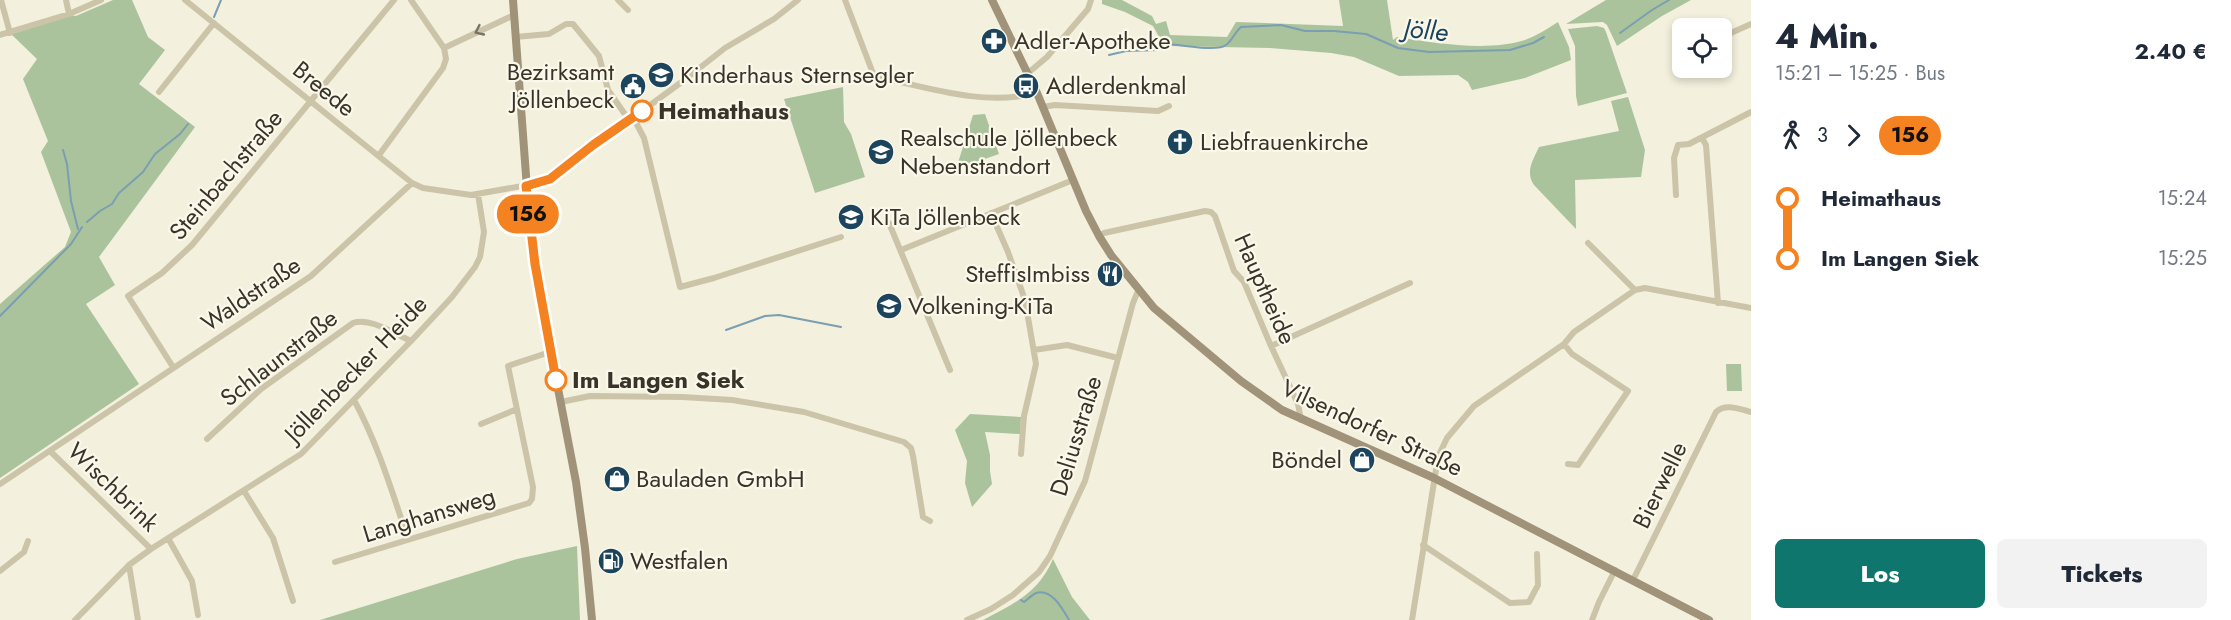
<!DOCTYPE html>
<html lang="de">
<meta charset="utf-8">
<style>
:root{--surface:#fff;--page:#f2f2f3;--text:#1f2937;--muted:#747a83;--accent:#0f766e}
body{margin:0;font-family:Jost,sans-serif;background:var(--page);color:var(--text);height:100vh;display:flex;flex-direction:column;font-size:22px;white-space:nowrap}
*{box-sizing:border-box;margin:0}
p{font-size:20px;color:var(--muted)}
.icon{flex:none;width:33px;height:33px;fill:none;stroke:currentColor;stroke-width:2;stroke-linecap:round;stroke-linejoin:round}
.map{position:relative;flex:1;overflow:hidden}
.side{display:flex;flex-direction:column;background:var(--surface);width:480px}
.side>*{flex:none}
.badge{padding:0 12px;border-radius:20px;font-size:21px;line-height:39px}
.fabs{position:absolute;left:1672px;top:18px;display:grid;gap:12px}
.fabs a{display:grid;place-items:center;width:60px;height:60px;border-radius:9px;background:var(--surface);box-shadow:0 3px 9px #0003;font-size:30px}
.map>.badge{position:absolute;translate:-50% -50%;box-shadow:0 0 0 3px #fff}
.legs{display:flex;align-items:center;gap:9px;height:66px;padding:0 24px;font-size:20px}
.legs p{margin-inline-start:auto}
.overview{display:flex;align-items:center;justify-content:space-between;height:102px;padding:0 24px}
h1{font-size:33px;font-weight:800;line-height:45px}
.action{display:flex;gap:12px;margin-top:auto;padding:12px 24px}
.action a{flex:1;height:69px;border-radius:9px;background:var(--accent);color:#fff;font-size:24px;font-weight:800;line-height:69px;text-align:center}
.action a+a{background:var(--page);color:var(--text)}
ul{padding:0 24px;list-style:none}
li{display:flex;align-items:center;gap:21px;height:60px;font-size:22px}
li i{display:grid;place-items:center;width:9px;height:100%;margin:0 8px;background:currentColor}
li i::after{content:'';width:15px;height:15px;margin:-8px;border:4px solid;border-radius:50%;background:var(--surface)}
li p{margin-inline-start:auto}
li:first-child i{background:linear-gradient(#0000 50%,currentColor 0)}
li:last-child i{background:linear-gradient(currentColor 50%,#0000 0)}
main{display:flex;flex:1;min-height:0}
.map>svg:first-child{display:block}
.green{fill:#aac39c}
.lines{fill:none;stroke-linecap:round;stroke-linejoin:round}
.stream{stroke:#7a9eb2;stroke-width:2}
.street{stroke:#ccc4a8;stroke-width:6}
.secondary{stroke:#a09379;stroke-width:8}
.oneway{stroke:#7b7462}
.line-1-casing{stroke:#fff;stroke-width:14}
.line-1{stroke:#f58220;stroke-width:9}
.stop-1-dot{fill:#fff;stroke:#f58220;stroke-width:3}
.labels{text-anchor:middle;stroke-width:4.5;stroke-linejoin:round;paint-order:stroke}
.poi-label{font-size:24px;fill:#393328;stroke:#faf8ea;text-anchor:start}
.street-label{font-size:24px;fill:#393328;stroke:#faf8ea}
.stop-label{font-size:24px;font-weight:bold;fill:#393328;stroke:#faf8ea;text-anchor:start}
.water-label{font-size:26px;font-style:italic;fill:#1c445c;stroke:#faf8ea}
</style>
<main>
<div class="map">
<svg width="1751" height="620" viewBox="0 0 1751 620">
<rect width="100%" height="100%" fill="#f3f0dd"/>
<path class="green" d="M113,0H132L148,37L165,50L139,84L195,127L99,257L115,285L86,304L139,384L0,478V304L65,247L71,232L41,152L48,141L23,79L37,59L11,34L70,15L76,16Z
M1102,0H1122L1152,16L1156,24L1166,21L1170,35L1227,37L1236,22L1343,26L1339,0H1387L1393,40L1397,37C1435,43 1487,52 1525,40C1536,36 1547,29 1558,22L1569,47L1571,60L1525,78L1472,90L1468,82L1458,75L1399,76L1354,57L1331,53L1270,48L1168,46L1163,44L1153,26L1125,12L1102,4Z
M1606,0H1691L1662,16L1617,46L1607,25L1603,22L1566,24Z
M1597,26L1604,28L1606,32L1627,93L1578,106L1576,96L1575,46L1568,29Z
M843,87L844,122L851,134L865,177L815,193L784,99Z
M1628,97L1645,150L1641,177L1575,180L1576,229L1534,185C1525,172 1533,160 1539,147L1619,131L1611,101Z
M985,114L999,154L956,169L973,115Z
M1726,364H1741L1742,391H1727Z
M970,414L1021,417L1020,434L985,432L990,455V471L992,484L972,507L965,483L967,461L955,430Z
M577,546L580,620H320L517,559Z
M1053,559L1072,597L1090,620H983C1014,603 1038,594 1053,559Z"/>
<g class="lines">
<path class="stream" d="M214,17L221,0
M1620,33L1652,10L1669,0
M1169,44C1181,45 1217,52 1226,45C1232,41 1235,32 1241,27L1281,25L1305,31H1334L1366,34L1398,48L1429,52L1510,50L1533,43L1544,37
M1109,55L1126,51L1159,50
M63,150L67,164L71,201L78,229
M87,222L100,211L112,204L119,193L143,172L155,154L180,134L188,124
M0,316L71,244L82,227
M726,330L765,316L779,315L841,327
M1021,600L1024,602C1028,599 1032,595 1036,593C1052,588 1063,610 1069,620"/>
<path class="street" d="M1,0L10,33
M66,0L69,14
M185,0L412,183L423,188L471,195L545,182L683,81L725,48L774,19L798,0
M618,0L628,10
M845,0L874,76C926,87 983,107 1037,93
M0,35L69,14L101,0
M515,37L549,34L566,24H573L599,56L608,90L629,120
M1722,37L1751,24
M444,48L514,15
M1677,63L1683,56
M1028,73L1047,57L1088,9L1091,0
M159,92L214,23
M1043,107L1055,105L1158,111L1169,106
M633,117L644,138L680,287L714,278L841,237
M1702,138L1706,145L1718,303
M379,155L443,68L446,59L444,48L411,0
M1676,195L1674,158L1678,145L1689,144L1751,112
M991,213L1008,252L1025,300L1036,364L1024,416L1021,454
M889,223L950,370
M1099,236L1104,233L1205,211L1211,212L1215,216L1234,271L1244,282L1271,346L1298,404L1301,420
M1588,243L1635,290
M901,250L1073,180
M1564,344L1572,354L1628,391L1578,465L1568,464
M1271,346L1410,283
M1034,350L1067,345L1118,358
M173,367L128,296L162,273L192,245L394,0
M354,400C378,444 392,492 408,539
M561,402L590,396L682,397L732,400L804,412L904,442L911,448L913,456L923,517L930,521
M481,424L517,409
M207,439L261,389L353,323C370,317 395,334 411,341
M50,451L151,549
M0,484L311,276L412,183
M244,491L273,538L293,601
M168,538L192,581L198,615
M1423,545L1510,603L1529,602L1538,585L1537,554
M335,562L529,503L532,499L533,487L508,366L550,352
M129,565L138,620
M0,571L24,552L28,541
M1633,580L1716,412C1725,403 1739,409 1751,412
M75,620L129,565L151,549L301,454L412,340L452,297L475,267L480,257L484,232L478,194
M967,620L991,609L1013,595L1039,572L1050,556L1085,481L1133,303L1138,291
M1412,620L1438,457L1447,438L1474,406L1564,344L1574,332L1635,290L1645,288L1751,308
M1592,620L1599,602L1615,570"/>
<path class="secondary" d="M513,0L530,229L538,285L576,482L585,548L592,620
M992,0L1037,93L1086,211L1099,236L1111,255L1154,308L1241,381L1282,410L1434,478L1709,620"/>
</g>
<defs><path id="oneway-chevron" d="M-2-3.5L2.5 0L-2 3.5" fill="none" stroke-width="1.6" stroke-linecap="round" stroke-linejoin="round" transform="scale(1.5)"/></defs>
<use class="oneway" href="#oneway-chevron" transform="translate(479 31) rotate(155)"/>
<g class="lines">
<defs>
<path id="line-1" d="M556,380L535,264L526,186L550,179L593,145L642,111"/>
</defs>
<use href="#line-1" class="line-1-casing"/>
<use href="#line-1" class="line-1"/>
</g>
<defs>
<symbol id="pharmacy-disc" viewBox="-11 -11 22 22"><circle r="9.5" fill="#1c445c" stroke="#faf8ea"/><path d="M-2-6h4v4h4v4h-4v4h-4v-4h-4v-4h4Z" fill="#fff"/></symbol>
<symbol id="school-disc" viewBox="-11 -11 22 22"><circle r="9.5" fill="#1c445c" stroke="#faf8ea"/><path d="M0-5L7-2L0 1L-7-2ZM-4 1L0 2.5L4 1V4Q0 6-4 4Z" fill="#fff"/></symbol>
<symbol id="civic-disc" viewBox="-11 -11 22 22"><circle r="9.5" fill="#1c445c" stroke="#faf8ea"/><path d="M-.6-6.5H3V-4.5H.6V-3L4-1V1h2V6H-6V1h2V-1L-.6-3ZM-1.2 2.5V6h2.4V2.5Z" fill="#fff"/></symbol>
<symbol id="bus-disc" viewBox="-11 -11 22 22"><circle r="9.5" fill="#1c445c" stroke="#faf8ea"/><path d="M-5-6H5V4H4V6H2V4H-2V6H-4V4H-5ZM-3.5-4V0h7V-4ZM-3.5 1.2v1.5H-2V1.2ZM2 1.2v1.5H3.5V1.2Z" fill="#fff"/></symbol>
<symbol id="church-disc" viewBox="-11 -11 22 22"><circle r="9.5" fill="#1c445c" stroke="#faf8ea"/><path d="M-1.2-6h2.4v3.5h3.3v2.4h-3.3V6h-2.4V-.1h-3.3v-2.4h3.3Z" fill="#fff"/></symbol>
<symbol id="restaurant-disc" viewBox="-11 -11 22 22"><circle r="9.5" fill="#1c445c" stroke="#faf8ea"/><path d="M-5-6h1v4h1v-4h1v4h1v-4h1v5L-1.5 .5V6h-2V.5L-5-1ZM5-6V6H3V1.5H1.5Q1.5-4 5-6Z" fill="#fff"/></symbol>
<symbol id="shop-disc" viewBox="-11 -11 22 22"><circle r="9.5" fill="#1c445c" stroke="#faf8ea"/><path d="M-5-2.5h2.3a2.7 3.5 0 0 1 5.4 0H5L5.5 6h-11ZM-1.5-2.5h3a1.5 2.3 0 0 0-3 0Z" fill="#fff"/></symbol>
<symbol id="fuel-disc" viewBox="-11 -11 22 22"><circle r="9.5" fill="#1c445c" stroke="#faf8ea"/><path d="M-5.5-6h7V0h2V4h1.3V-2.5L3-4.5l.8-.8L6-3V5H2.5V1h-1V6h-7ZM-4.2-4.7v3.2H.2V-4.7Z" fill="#fff"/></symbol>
</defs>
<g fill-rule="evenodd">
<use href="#pharmacy-disc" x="979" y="26" width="30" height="30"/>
<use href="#school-disc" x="646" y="60" width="30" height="30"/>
<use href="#civic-disc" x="618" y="71" width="30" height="30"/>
<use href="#bus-disc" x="1011" y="71" width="30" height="30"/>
<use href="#church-disc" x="1165" y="127" width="30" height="30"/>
<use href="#school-disc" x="866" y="137" width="30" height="30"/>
<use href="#school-disc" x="836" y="202" width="30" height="30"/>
<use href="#restaurant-disc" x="1095" y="259" width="30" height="30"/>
<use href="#school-disc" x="874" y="291" width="30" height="30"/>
<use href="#shop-disc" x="1347" y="445" width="30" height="30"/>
<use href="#shop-disc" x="602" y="464" width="30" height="30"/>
<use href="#fuel-disc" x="596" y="546" width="30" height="30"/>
</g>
<g class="stop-1-dot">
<circle cx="642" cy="111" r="10"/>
<circle cx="556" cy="380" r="10"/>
</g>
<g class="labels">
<g class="poi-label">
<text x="1014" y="49">Adler-Apotheke</text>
<text x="614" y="80" text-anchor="end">Bezirksamt<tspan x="614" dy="28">Jöllenbeck</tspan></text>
<text x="680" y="83">Kinderhaus Sternsegler</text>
<text x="1046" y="94">Adlerdenkmal</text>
<text x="900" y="146">Realschule Jöllenbeck<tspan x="900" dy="28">Nebenstandort</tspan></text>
<text x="1200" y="150">Liebfrauenkirche</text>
<text x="870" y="225">KiTa Jöllenbeck</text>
<text x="1090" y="282" text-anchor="end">SteffisImbiss</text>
<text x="908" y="314">Volkening-KiTa</text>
<text x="1342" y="468" text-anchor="end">Böndel</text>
<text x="636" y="487">Bauladen GmbH</text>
<text x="630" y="569">Westfalen</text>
</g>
<g class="street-label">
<text transform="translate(324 89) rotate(39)" y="8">Breede</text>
<text transform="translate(226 175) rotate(-50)" y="8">Steinbachstraße</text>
<text transform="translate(1265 289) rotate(66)" y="8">Hauptheide</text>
<text transform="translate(251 294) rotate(-34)" y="8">Waldstraße</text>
<text transform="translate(279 358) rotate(-38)" y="8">Schlaunstraße</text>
<text transform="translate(356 369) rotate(-46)" y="8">Jöllenbecker Heide</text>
<text transform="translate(1372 428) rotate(25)" y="8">Vilsendorfer Straße</text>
<text transform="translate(1076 436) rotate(-73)" y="8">Deliusstraße</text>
<text transform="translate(1660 485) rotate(-64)" y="8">Bierwelle</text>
<text transform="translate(113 487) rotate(44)" y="8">Wischbrink</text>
<text transform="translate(429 515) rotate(-17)" y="8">Langhansweg</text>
</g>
<g class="stop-label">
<text x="658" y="119">Heimathaus</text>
<text x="572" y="388">Im Langen Siek</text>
</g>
<g class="water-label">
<text transform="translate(1426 30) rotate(6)" y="9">Jölle</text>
</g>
</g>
</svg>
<div class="fabs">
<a><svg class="icon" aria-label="locate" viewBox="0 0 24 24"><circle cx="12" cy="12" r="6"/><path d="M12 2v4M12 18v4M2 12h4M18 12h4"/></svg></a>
</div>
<b class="badge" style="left:528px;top:214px;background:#f58220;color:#111">156</b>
</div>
<section class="side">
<div class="overview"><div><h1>4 Min.</h1><p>15:21 – 15:25 · Bus</p></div><b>2.40 €</b></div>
<div class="legs"><svg class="icon" aria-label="walk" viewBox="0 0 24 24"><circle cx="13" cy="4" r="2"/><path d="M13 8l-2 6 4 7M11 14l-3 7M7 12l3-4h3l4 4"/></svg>3<svg class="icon" aria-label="forward" viewBox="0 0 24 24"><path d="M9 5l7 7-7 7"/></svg><b class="badge" style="background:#f58220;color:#111">156</b></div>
<ul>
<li><i style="color:#f58220"></i><b>Heimathaus</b><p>15:24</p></li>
<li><i style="color:#f58220"></i><b>Im Langen Siek</b><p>15:25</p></li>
</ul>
<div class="action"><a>Los</a><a>Tickets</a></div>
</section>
</main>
